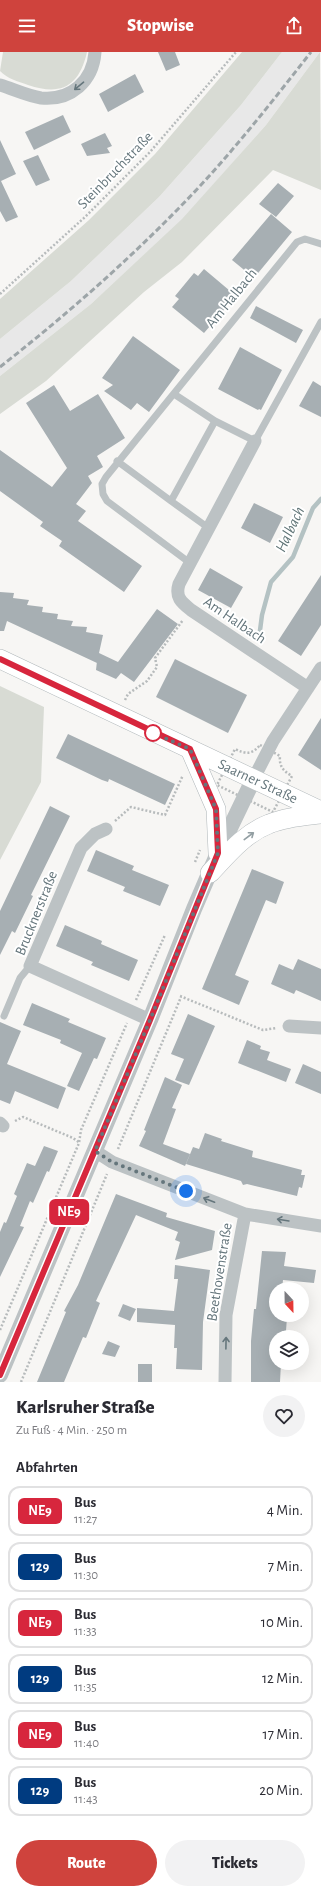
<!DOCTYPE html>
<html lang="de">
<meta charset="utf-8">
<style>
:root{--surface:#fff;--page:#f2f2f3;--text:#2b2b33;--muted:#7c7c81;--line:#e1e1e2;--accent:#cf433d}
body{margin:0;font-family:"Alegreya Sans",sans-serif;background:var(--page);color:var(--text);height:100vh;display:flex;flex-direction:column;font-size:15px;white-space:nowrap}
*{box-sizing:border-box;margin:0}
p{font-size:13px;color:var(--muted)}
.icon{flex:none;width:22px;height:22px;fill:none;stroke:currentColor;stroke-width:2;stroke-linecap:round;stroke-linejoin:round}
.map{position:relative;height:1330px;overflow:hidden}
.sheet{display:flex;flex-direction:column;background:var(--surface);flex:1}
.sheet>*{flex:none}
.badge{padding:0 8px;border-radius:6px;font-size:14px;line-height:26px}
.needle{width:26px;rotate:158deg}
.buttons{position:absolute;left:269px;top:1230px;display:grid;gap:8px}
.buttons a{display:grid;place-items:center;width:40px;height:40px;border-radius:50%;background:var(--surface);box-shadow:0 4px 16px #0002;font-size:20px}
.you{position:absolute;width:20px;height:20px;margin:-10px;border:3px solid #fff;border-radius:50%;background:#1a73e8;box-shadow:0 0 0 6px #1a73e833}
.map>.badge{position:absolute;translate:-50% -50%;box-shadow:0 0 0 2px #fff}
h2{padding:0 16px;font-size:15px;line-height:36px}
.round{display:grid;place-items:center;flex:none;width:42px;height:42px;border-radius:21px;background:var(--page)}
.overview{display:flex;align-items:center;justify-content:space-between;height:68px;padding:0 16px}
h1{font-size:19px;font-weight:800;line-height:30px}
.button{display:flex;gap:8px;margin-top:auto;padding:8px 16px}
.button a{flex:1;height:46px;border-radius:24px;background:var(--accent);color:#fff;font-size:16px;font-weight:800;line-height:46px;text-align:center}
.button a+a{background:var(--page);color:var(--text)}
ul{padding:0;list-style:none}
li{display:flex;align-items:center;gap:12px;height:50px;margin:0 8px 6px;padding:0 8px;border:2px solid var(--line);border-radius:12px}
li div{flex:1}
li b{display:block;font-size:15px}
li em{font-style:normal}
li .badge{min-width:44px;font-weight:700;text-align:center}
header{display:flex;justify-content:space-between;align-items:center;height:52px;padding:0 16px;background:var(--accent);color:#fff;font-size:18px;font-weight:800}
.map>svg:first-child{display:block}
.built{fill:#e8e8e8}
.green{fill:#d8dbd4}
.lines{fill:none;stroke-linecap:round;stroke-linejoin:round}
.stream{stroke:#b4c2c3;stroke-width:4.5}
.building{fill:#a7afb3}
.secondary-casing{stroke:#afb6b9;stroke-width:20}
.path{stroke:#b7bbbc;stroke-width:2.5;stroke-dasharray:2 2;stroke-linecap:butt}
.service{stroke:#bcc2c4;stroke-width:7}
.minor{stroke:#bcc2c4;stroke-width:13}
.tertiary{stroke:#bcc2c4;stroke-width:16}
.secondary{stroke:#fff;stroke-width:19}
.rail{stroke:#9da5a8;stroke-width:3;stroke-dasharray:6 3;stroke-linecap:butt}
.oneway{stroke:#65767c}
.oneway2{stroke:#939fa3}
.line-casing{stroke:#fff;stroke-width:9}
.line{stroke:#d7263d;stroke-width:6}
.walk{stroke:#65767c;stroke-width:4;stroke-dasharray:0 7.2}
.stop-dot{fill:#fff;stroke:#d7263d;stroke-width:2}
.labels{text-anchor:middle;stroke-width:4;stroke-linejoin:round;paint-order:stroke}
.street-label{font-size:15px;fill:#65767c;stroke:#fff}
.water-label{font-size:16px;font-style:italic;fill:#607577;stroke:#fff}
</style>
<header><svg class="icon" aria-label="menu" viewBox="0 0 24 24"><path d="M4 6h16M4 12h16M4 18h16"/></svg>Stopwise<svg class="icon" aria-label="share" viewBox="0 0 24 24"><path d="M12 15V3M7 8l5-5 5 5M5 13v7h14v-7"/></svg></header>
<div class="map">
<svg width="321" height="1330" viewBox="0 0 321 1330">
<rect width="100%" height="100%" fill="#f7f6f4"/>
<path class="built" d="M282,0H320L266,73L183,167L91,252L0,324V287L71,229L159,145L241,53Z"/>
<path class="green" d="M3,0H87C79,35 61,44 28,33C17,29 8,27 0,19Z
M242,0H282L241,53L159,145L71,229L0,287V247L89,168L155,102Z
M320,0L321,138L273,118L182,210L144,240L46,329L0,362V324L91,252L182,167L266,73Z
M0,634L44,655L41,730L0,808Z"/>
<g class="lines">
<path class="stream" d="M259,586L262,563L271,530L293,505L313,456L321,447"/>
</g>
<path class="building" d="M158,0H175L180,13L166,19Z
M135,22L144,40L108,60L99,42Z
M63,63L71,80L34,98L25,80Z
M105,81L112,94L107,96L110,101L87,104L81,92Z
M0,88L16,122L1,129L18,165L6,170L0,159Z
M38,103L50,128L36,134L23,109Z
M278,131L294,144L276,165L259,152Z
M271,162L292,180L254,226L232,208Z
M204,217L236,244L204,281L172,255L179,247L175,244L194,221L198,224Z
M256,254L303,278L296,291L250,266Z
M133,284L180,318L149,360L137,351L131,358L104,339L113,333L102,326Z
M240,295L282,318L261,358L259,357L258,358L218,337Z
M313,329L321,334V365L299,354Z
M54,333L70,359L98,342L125,386L97,404L103,415L88,424L92,431L76,452L86,459L78,469L142,514L124,540L59,494L62,489L40,474L43,470L0,439V398L52,435L67,416L26,351Z
M254,451L283,465L270,491L241,476Z
M210,516L243,535L231,556L198,538Z
M321,523V573L301,604L278,589Z
M0,540L14,541L13,546L29,548L27,553L43,555L42,560L58,562L57,567L73,569L71,574L87,575L86,580L103,583L99,601L118,610L157,557L178,572L134,630L121,621L116,627L96,618L97,609V611L7,569L4,579H0Z
M175,607L247,643L228,681L156,645Z
M321,666V718L298,703Z
M68,682L175,732L165,753L109,727L108,730L102,728L56,706Z
M50,754L70,764L31,843L33,844L15,881L12,879L0,903V859Z
M96,798L134,814L132,818L169,833L160,854L123,839L125,835L87,819Z
M252,817L284,830L276,852L266,848L235,923L249,929L239,953L202,937Z
M65,873L102,889L101,892L138,908L129,929L91,913L93,910L56,894Z
M298,907L321,917V949L296,938L294,942L271,932L279,912L293,918Z
M32,951L70,967L68,970L106,986L97,1007L94,1006L79,1039L67,1034L82,1001L60,991L61,988L23,973Z
M188,962L215,974L189,1033L175,1028L184,1007L171,1002Z
M0,970L21,979L7,1012L66,1036L58,1057L15,1039L10,1052L0,1048Z
M247,988L261,994L260,997L270,1000L267,1008L291,1017L286,1030L238,1011Z
M303,1012L321,1020V1042L295,1031Z
M165,1025L182,1033L172,1056L176,1057L163,1092L190,1102L185,1114L139,1094L146,1079L144,1078Z
M205,1081L222,1087L221,1089L253,1099L252,1105L302,1118L301,1123H305L302,1136L299,1135L297,1144L247,1132L243,1133L241,1129L186,1112L193,1095L199,1097Z
M44,1094L58,1099L49,1120L47,1119L33,1151L30,1149L20,1174L24,1175L0,1225V1180L4,1170L6,1171L17,1144L14,1142L27,1111L35,1114Z
M116,1142L167,1161L166,1165L215,1179L212,1198L175,1208L180,1190L175,1188L178,1180L136,1163L96,1249L100,1251L86,1286L83,1285L64,1330H37L66,1260L64,1259L78,1233Z
M262,1199L286,1200L284,1214L316,1218L314,1231L283,1228L282,1237H276V1263L287,1265L286,1279H282V1285H276V1311H281L280,1330H251V1289L254,1257H256Z
M175,1213L210,1218L203,1270L202,1318L176,1317L177,1296H174L175,1273L137,1270V1256L174,1259L178,1227H174Z
M123,1252L136,1257L130,1269L118,1264Z
M108,1289L120,1294L115,1305L102,1302Z
M138,1312H152V1330H138Z"/>
<g class="lines">
<defs>
<path id="secondary" d="M0,607L321,759
M190,697L216,757L218,801
M210,821C228,802 245,781 269,772C286,765 304,764 321,762"/>
</defs>
<use href="#secondary" class="secondary-casing"/>
<path class="path" d="M0,242L85,165L150,100L236,0
M125,648L128,642L147,629L157,615L155,606L183,568
M260,693L280,704C279,714 283,719 292,724L273,760L217,733L235,697C245,702 252,703 260,693Z
M115,769L131,755L165,763L183,723
M195,810L200,798
M180,944L263,978L277,976
M136,948L165,883
M15,1069L23,1065L73,1086L80,1091
M118,1097L181,945
M0,1278L79,1091L81,1078L127,971
M21,1330L107,1122"/>
<path class="service" d="M174,342L215,369
M117,409L171,449
M210,477L171,449L215,369L255,389L321,270
M190,511L107,449L103,442L102,432L106,425L297,190L305,187L321,192
M4,964L20,926L30,914"/>
<path class="minor" d="M0,33C13,37 28,44 41,46C71,49 93,29 95,0
M255,389L179,532C175,545 181,550 191,558L308,636
M254,726L273,689L321,616
M106,777L95,782L81,796L30,914L150,968
M289,974L321,976
M0,1071L3,1074
M95,1099L112,1110L245,1162L321,1174
M225,1330L226,1263L245,1162"/>
<path class="tertiary" d="M0,1323L150,968L194,857L218,801L254,726"/>
<use href="#secondary" class="secondary"/>
<path class="rail" d="M0,315C61,267 120,216 175,160C224,111 268,55 311,0"/>
</g>
<defs><path id="oneway-shaft" d="M-6 0H5M1.5-3L5.5 0L1.5 3" fill="none" stroke-width="1.6" stroke-linecap="round" stroke-linejoin="round"/></defs>
<g class="oneway">
<use href="#oneway-shaft" transform="translate(79 34) rotate(140)"/>
<use href="#oneway-shaft" transform="translate(209 1148) rotate(-159)"/>
<use href="#oneway-shaft" transform="translate(283 1168) rotate(-171)"/>
<use href="#oneway-shaft" transform="translate(226 1291) rotate(-89)"/>
</g>
<use class="oneway2" href="#oneway-shaft" transform="translate(249 784) rotate(-37)"/>
<g class="lines">
<defs>
<path id="line" d="M0,607L190,697L216,757L218,801L150,968L0,1323"/>
</defs>
<use href="#line" class="line-casing"/>
<use href="#line" class="line"/>
<path class="walk" d="M153,681L190,697L216,757L218,801L150,968L95,1099L112,1110L186,1139"/>
</g>
<circle class="stop-dot" cx="153" cy="681" r="8"/>
<g class="labels">
<g class="street-label">
<text transform="translate(115 118) rotate(-46)" y="5">Steinbruchstraße</text>
<text transform="translate(231 246) rotate(-51)" y="5">Am Halbach</text>
<text transform="translate(235 568) rotate(34)" y="5">Am Halbach</text>
<text transform="translate(258 729) rotate(25)" y="5">Saarner Straße</text>
<text transform="translate(36 861) rotate(-68)" y="5">Brucknerstraße</text>
<text transform="translate(219 1220) rotate(-81)" y="5">Beethovenstraße</text>
</g>
<g class="water-label">
<text transform="translate(289 477) rotate(-65)" y="6">Halbach</text>
</g>
</g>
</svg>
<div class="buttons">
<a><svg class="needle" viewBox="-14 -14 28 28"><path d="M0-13l5 13h-10z" fill="#e53935"/><path d="M0 13l5-13h-10z" fill="#7c7c81"/></svg></a>
<a><svg class="icon" aria-label="layers" viewBox="0 0 24 24"><path d="M12 4l9 5-9 5-9-5zM3 14l9 5 9-5"/></svg></a>
</div>
<div class="you" style="left:186px;top:1139px"></div>
<b class="badge" style="left:69px;top:1160px;background:#d7263d;color:#fff">NE9</b>
</div>
<section class="sheet">
<div class="overview"><div><h1>Karlsruher Straße</h1><p>Zu Fuß · 4 Min. · 250 m</p></div><a class="round"><svg class="icon" aria-label="heart" viewBox="0 0 24 24"><path d="M12 20l-8-8c-3-5 5-10 8-4 3-6 11-1 8 4z"/></svg></a></div>
<h2>Abfahrten</h2>
<ul>
<li><span class="badge" style="background:#d7263d;color:#fff">NE9</span><div><b>Bus</b><p>11:27</p></div><em>4 Min.</em></li>
<li><span class="badge" style="background:#003b80;color:#fff">129</span><div><b>Bus</b><p>11:30</p></div><em>7 Min.</em></li>
<li><span class="badge" style="background:#d7263d;color:#fff">NE9</span><div><b>Bus</b><p>11:33</p></div><em>10 Min.</em></li>
<li><span class="badge" style="background:#003b80;color:#fff">129</span><div><b>Bus</b><p>11:35</p></div><em>12 Min.</em></li>
<li><span class="badge" style="background:#d7263d;color:#fff">NE9</span><div><b>Bus</b><p>11:40</p></div><em>17 Min.</em></li>
<li><span class="badge" style="background:#003b80;color:#fff">129</span><div><b>Bus</b><p>11:43</p></div><em>20 Min.</em></li>
</ul>
<div class="button"><a>Route</a><a>Tickets</a></div>
</section>
